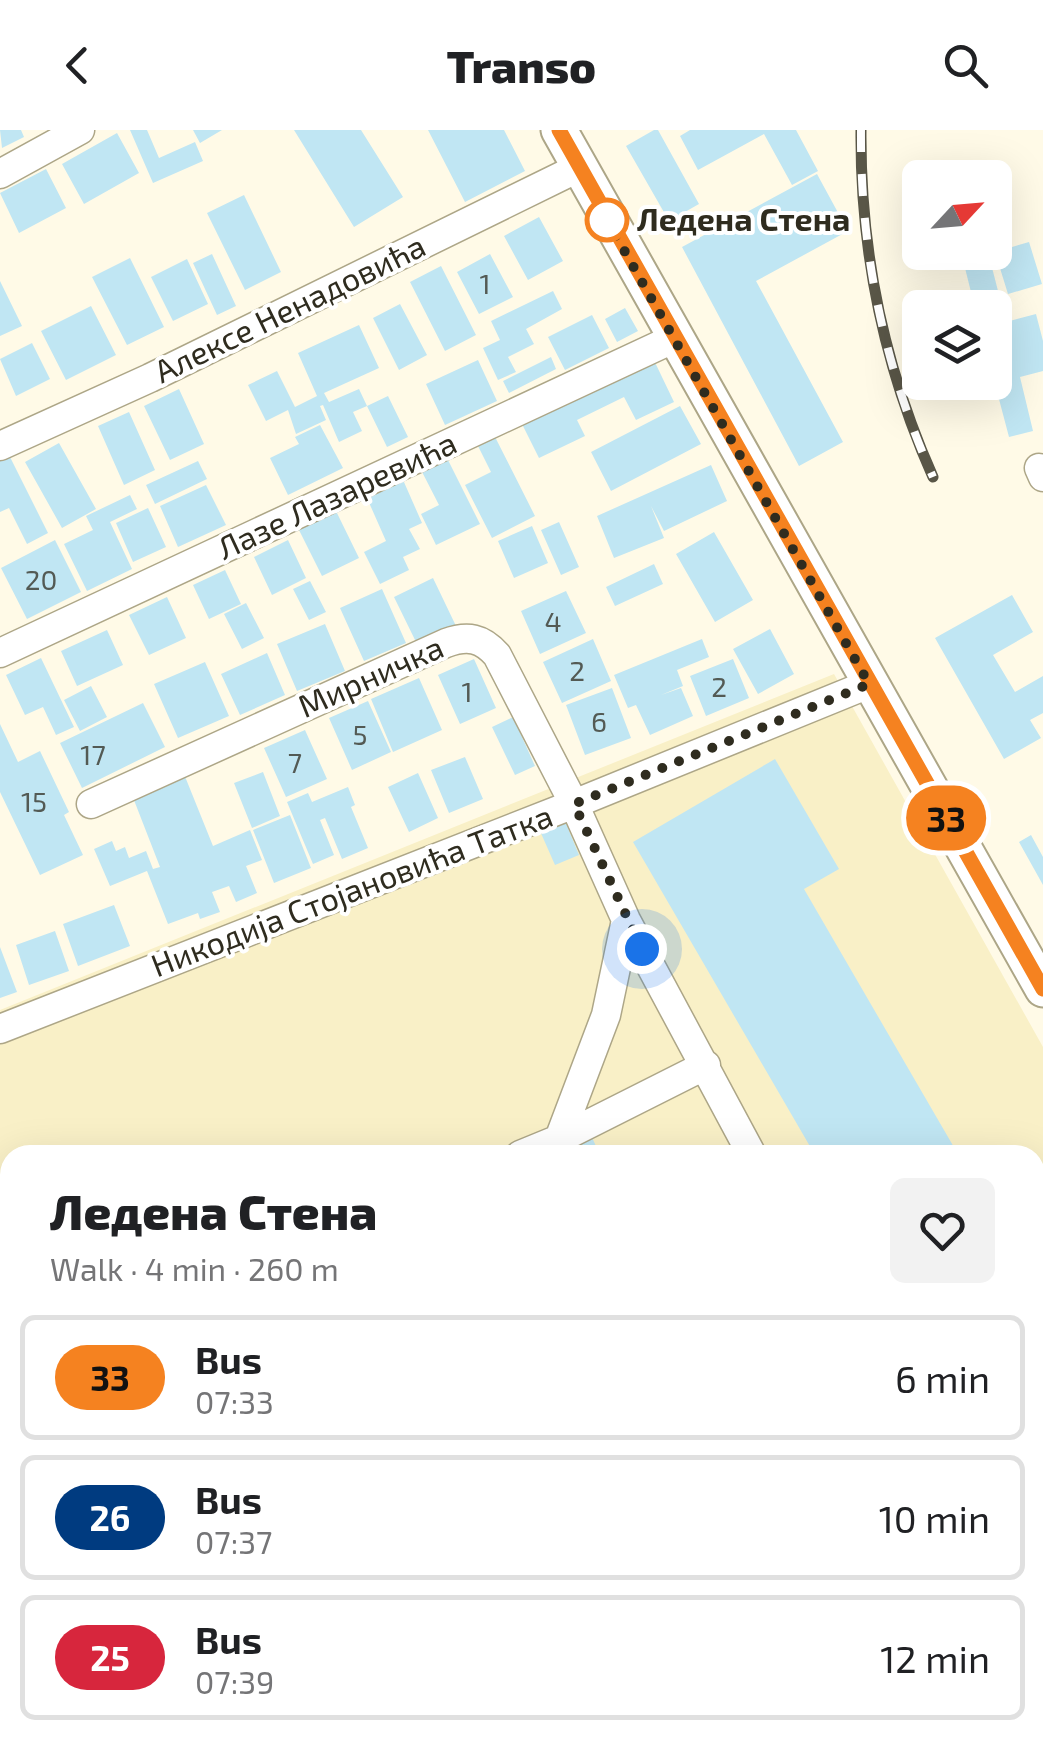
<!DOCTYPE html>
<meta charset="utf-8">
<style>
:root{--surface:#fff;--page:#f2f2f2;--text:#202124;--muted:#757577;--line:#e0e0e0}
body{margin:0;font-family:"Exo 2",sans-serif;background:var(--page);color:var(--text);height:100vh;display:flex;flex-direction:column;font-size:38px;white-space:nowrap}
*{box-sizing:border-box;margin:0}
p{font-size:32px;color:var(--muted)}
.icon{flex:none;width:55px;height:55px;fill:none;stroke:currentColor;stroke-width:2;stroke-linecap:round;stroke-linejoin:round}
.map{position:relative;flex:1;overflow:hidden}
.side{position:absolute;left:0px;top:1015px;width:1045px;height:612px;display:flex;flex-direction:column;background:var(--surface);border-radius:30px 30px 0 0;box-shadow:0 10px 40px #0002}
.side>*{flex:none}
.badge{padding:0 20px;border-radius:32px;font-size:35px;line-height:65px}
.needle{width:65px;rotate:64deg}
.tools{position:absolute;left:902px;top:30px;display:grid;gap:20px}
.tools a{display:grid;place-items:center;width:110px;height:110px;border-radius:15px;background:var(--surface);box-shadow:0 10px 40px #0002;font-size:50px}
.you{position:absolute;width:50px;height:50px;margin:-25px;border:8px solid #fff;border-radius:50%;background:#1a73e8;box-shadow:0 0 0 15px #1a73e833}
.map>.badge{position:absolute;translate:-50% -50%;box-shadow:0 0 0 5px #fff}
.round{display:grid;place-items:center;flex:none;width:105px;height:105px;border-radius:15px;background:var(--page)}
.overview{display:flex;align-items:center;justify-content:space-between;height:170px;padding:0 50px}
h1{font-size:48px;font-weight:800;line-height:75px}
ul{padding:0;list-style:none}
li{display:flex;align-items:center;gap:30px;height:125px;margin:0 20px 15px;padding:0 30px;border:5px solid var(--line);border-radius:15px}
li div{flex:1}
li b{display:block;font-size:38px}
li em{font-style:normal}
li .badge{min-width:110px;font-weight:700;text-align:center}
header{display:flex;justify-content:space-between;align-items:center;height:130px;padding:0 50px;background:var(--surface);font-size:45px;font-weight:800}
.map>svg:first-child{display:block}
.built{fill:#f9f0c7}
.building{fill:#c0e6f3}
.lines{fill:none;stroke-linecap:round;stroke-linejoin:round}
.minor-casing{stroke:#ada687;stroke-width:31}
.major-casing{stroke:#ada687;stroke-width:39}
.minor{stroke:#fff;stroke-width:28}
.major{stroke:#fff;stroke-width:35}
.rail-casing{stroke:#595647;stroke-width:11}
.rail{stroke:#fff;stroke-width:8;stroke-dasharray:22;stroke-linecap:butt}
.line-casing{stroke:#fff;stroke-width:22}
.line{stroke:#f58220;stroke-width:15}
.walk{stroke:#2f2c1f;stroke-width:10;stroke-dasharray:0 18}
.stop-dot{fill:#fff;stroke:#f58220;stroke-width:5}
.labels{text-anchor:middle;stroke-width:8;stroke-linejoin:round;paint-order:stroke}
.number-label{font-size:28px;fill:#535a54}
.stop-label{font-size:32px;font-weight:bold;fill:#2f2c1f;stroke:#fff;text-anchor:start}
.street-label{font-size:32px;fill:#2f2c1f;stroke:#fff}
</style>
<header><svg class="icon" aria-label="back" viewBox="0 0 24 24"><path d="M15 5l-7 7 7 7"/></svg>Transo<svg class="icon" aria-label="search" viewBox="0 0 24 24"><circle cx="10" cy="10" r="6"/><path d="M15 15l6 6"/></svg></header>
<div class="map">
<svg width="1043" height="1627" viewBox="0 0 1043 1627">
<rect width="100%" height="100%" fill="#fffae7"/>
<path class="built" d="M834,544L1043,917V1503L1035,1507V1025H10V1618H796L776,1627H0V880Z"/>
<path class="building" d="M0,0H21L24,7L2,18Z
M130,0H147L159,28L195,12L203,31L153,53Z
M193,0H222L200,13Z
M294,0H361L403,67L354,97Z
M428,0H504L525,41L465,72Z
M654,0H658L699,74L669,91L626,16Z
M690,0H796L818,41L792,55L764,4L698,40L680,6Z
M117,3L139,43L84,74L62,34Z
M46,39L66,78L19,103L0,63Z
M817,44L848,101L756,151L843,312L799,336L682,117Z
M244,65L281,142L245,160L207,83Z
M539,87L563,131L528,150L504,106Z
M1029,112L1042,154L1008,164L995,122Z
M961,122H988L1006,192L1036,184L1043,211V241L1020,247L1033,301L1009,307L995,254V178H975Z
M212,124L236,176L217,185L193,133Z
M490,124L513,167L479,184L457,142Z
M130,128L164,197L127,215L92,147Z
M187,129L208,174L173,191L151,147Z
M441,136L476,205L445,221L410,152Z
M0,151L22,196L0,206Z
M553,161L562,179L526,199L534,214L508,227L516,242L498,250L483,218L500,210L491,191Z
M400,174L427,225L399,240L373,188Z
M91,176L116,225L66,250L41,201Z
M625,178L638,201L617,212L605,189Z
M592,185L609,218L565,240L548,207Z
M359,195L379,238L324,263L329,272L359,259L367,276L353,282L362,301L339,312L323,275L320,276L326,290L296,304L288,280L266,291L248,255L277,241L295,277L317,266L298,223Z
M32,213L50,249L16,266L0,229Z
M650,222L674,272L636,290L624,267L577,290L585,306L539,328L518,286Z
M551,227L556,239L509,263L503,251Z
M478,230L497,271L445,295L426,254Z
M179,259L204,314L170,330L144,276Z
M388,266L408,307L387,317L367,276Z
M680,276L701,314L611,361L591,322Z
M129,282L155,340L124,355L98,296Z
M320,295L343,338L288,365L270,328L299,314L295,307Z
M491,299L535,386L492,408L465,355L491,342L474,308Z
M59,313L96,379L62,398L25,332Z
M445,324L480,394L436,415L421,384L439,375L419,336Z
M9,325L48,403L27,414L9,378L0,382V329Z
M198,331L207,349L155,374L146,355Z
M711,335L727,371L664,401L651,376L664,408L614,428L597,386Z
M400,343L422,393L409,399L420,419L403,427L409,440L380,454L364,422L386,411L363,359Z
M206,355L226,395L178,417L160,376Z
M130,365L137,379L110,392L132,439L87,461L64,414L93,400L86,386Z
M148,378L166,417L133,432L116,393Z
M336,381L359,428L322,446L299,400Z
M559,392L579,437L561,445L541,400Z
M532,396L548,433L514,448L498,411Z
M714,402L753,470L715,492L676,424Z
M55,410L81,462L27,489L1,438Z
M288,410L306,448L272,465L254,427Z
M654,434L663,454L615,476L606,457Z
M225,440L241,474L209,489L193,455Z
M433,448L456,496L417,514L394,467Z
M310,451L326,482L309,490L293,459Z
M382,459L406,513L364,531L340,478Z
M566,461L586,503L540,524L521,481Z
M1012,465L1033,502L993,525L1015,562L1043,546V583L1030,590L1041,608L1004,629L935,508Z
M167,467L186,508L149,525L129,485Z
M246,473L264,508L242,519L224,484Z
M325,494L345,541L297,561L277,514Z
M770,499L794,544L758,564L733,519Z
M107,500L123,535L77,556L61,521Z
M593,509L611,551L562,573L543,532Z
M702,509L709,527L677,540L683,556L661,565L681,558L693,586L650,605L636,575L628,578L614,545Z
M267,523L285,565L240,585L221,544Z
M41,528L74,597L56,605L43,577L25,585L6,545Z
M474,529L496,578L460,594L438,545Z
M733,529L749,568L706,586L690,546Z
M205,532L229,586L178,608L154,554Z
M419,548L442,600L393,622L371,569Z
M91,556L107,587L80,601L64,570Z
M612,558L631,608L585,625L566,575Z
M368,571L391,622L352,640L329,588Z
M143,573L165,617L82,658L60,613Z
M513,587L535,636L515,645L492,597Z
M0,594L18,632L40,621L69,682L64,685L83,725L40,745L0,662Z
M305,600L327,649L286,667L264,618Z
M465,627L483,669L449,683L431,640Z
M775,629L839,739L804,759L955,1019L945,1025H815L633,712Z
M263,642L280,686L252,698L234,653Z
M418,643L438,688L409,702L388,657Z
M184,644L213,716L250,700L262,730L246,736L257,763L236,772L229,756L212,762L220,782L200,789L198,783L168,794L147,741L110,756L94,719L112,711L116,721L125,717L129,728L146,721L153,739L160,737L132,665Z
M348,657L355,675L351,677L368,718L342,729L325,688L320,690L334,725L313,734L287,672L308,663L312,672Z
M290,685L311,738L274,753L253,700Z
M565,691L579,725L555,735L540,701Z
M1031,705L1043,727V755L1019,712Z
M114,775L130,816L78,836L63,794Z
M55,801L69,841L29,855L16,815Z
M0,817L17,862L0,868Z
M590,1003L600,1025H538Z
M1035,1101L1043,1121V1131L1035,1134Z
M10,1239V1293L0,1298V1244Z
M0,1330L10,1350V1463L0,1443Z
M1043,1342V1411L1035,1415V1346Z
M10,1496V1618H38L17,1627H0V1500Z
M1043,1506V1538L1035,1522V1510Z
M88,1618H126L130,1627H92Z
M354,1618H420L424,1627H334Z
M566,1618H766L745,1627H546Z
M792,1618H819L824,1627H773Z
M821,1618H846L851,1627H826Z
M856,1618H901L906,1627H861Z
M916,1618H951L956,1627H921Z"/>
<g class="lines">
<defs>
<path id="minor" d="M0,44L80,0
M0,316L150,248L578,38
M1039,338L1043,347
M0,523L675,208
M91,674L446,513C468,505 482,508 497,525L574,674L626,790L752,1025
M0,899L574,674L869,554
M559,1009L606,885L626,790
M520,1025L559,1009L706,935
M1035,1313L1043,1310
M287,1627L310,1618
M999,1627L1019,1618"/>
<path id="major" d="M559,0L1043,859"/>
</defs>
<use href="#minor" class="minor-casing"/>
<use href="#major" class="major-casing"/>
<use href="#minor" class="minor"/>
<use href="#major" class="major"/>
<defs>
<path id="rail" d="M861,0C860,121 884,237 933,347"/>
</defs>
<use href="#rail" class="rail-casing"/>
<use href="#rail" class="rail"/>
</g>
<g class="lines">
<defs>
<path id="line" d="M559,0L1043,859"/>
</defs>
<use href="#line" class="line-casing"/>
<use href="#line" class="line"/>
<path class="walk" d="M607,90L869,554L574,674L642,819"/>
</g>
<circle class="stop-dot" cx="607" cy="90" r="20"/>
<g class="labels">
<g class="number-label">
<text x="485" y="164">1</text>
<text x="41" y="460">20</text>
<text x="553" y="502">4</text>
<text x="577" y="551">2</text>
<text x="719" y="567">2</text>
<text x="467" y="572">1</text>
<text x="599" y="602">6</text>
<text x="360" y="615">5</text>
<text x="93" y="635">17</text>
<text x="295" y="643">7</text>
<text x="34" y="682">15</text>
</g>
<g class="stop-label">
<text x="637" y="101">Ледена Стена</text>
</g>
<g class="street-label">
<text transform="translate(290 179) rotate(-26)" y="11">Алексе Ненадовића</text>
<text transform="translate(337 366) rotate(-25)" y="11">Лазе Лазаревића</text>
<text transform="translate(371 547) rotate(-24)" y="11">Мирничка</text>
<text transform="translate(352 761) rotate(-21)" y="11">Никодија Стојановића Татка</text>
</g>
</g>
</svg>
<div class="tools">
<a><svg class="needle" viewBox="-14 -14 28 28"><path d="M0-13l5 13h-10z" fill="#e53935"/><path d="M0 13l5-13h-10z" fill="#757577"/></svg></a>
<a><svg class="icon" aria-label="layers" viewBox="0 0 24 24"><path d="M12 4l9 5-9 5-9-5zM3 14l9 5 9-5"/></svg></a>
</div>
<div class="you" style="left:642px;top:819px"></div>
<b class="badge" style="left:946px;top:688px;background:#f58220;color:#111">33</b>
<section class="side">
<div class="overview"><div><h1>Ледена Стена</h1><p>Walk · 4 min · 260 m</p></div><a class="round"><svg class="icon" aria-label="heart" viewBox="0 0 24 24"><path d="M12 20l-8-8c-3-5 5-10 8-4 3-6 11-1 8 4z"/></svg></a></div>
<ul>
<li><span class="badge" style="background:#f58220;color:#111">33</span><div><b>Bus</b><p>07:33</p></div><em>6 min</em></li>
<li><span class="badge" style="background:#003b80;color:#fff">26</span><div><b>Bus</b><p>07:37</p></div><em>10 min</em></li>
<li><span class="badge" style="background:#d7263d;color:#fff">25</span><div><b>Bus</b><p>07:39</p></div><em>12 min</em></li>
</ul>
</section>
</div>
